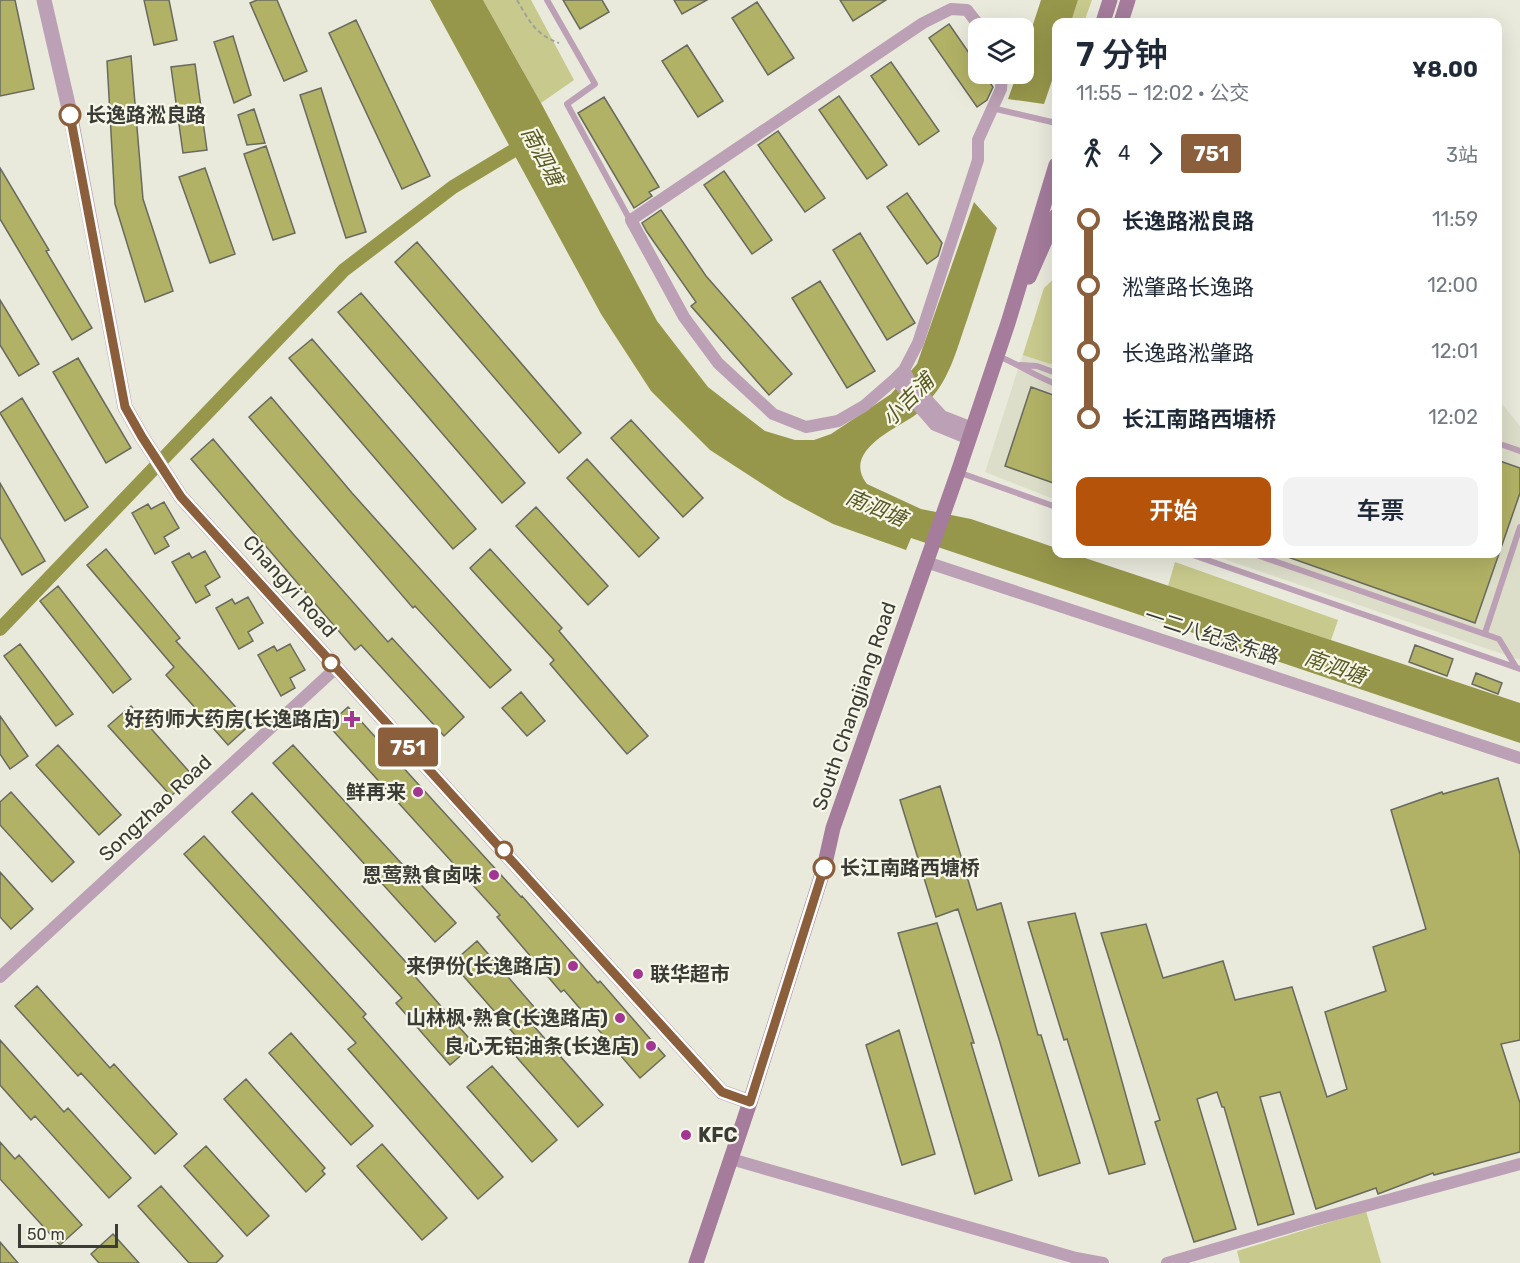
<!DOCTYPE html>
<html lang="zh">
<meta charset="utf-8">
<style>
:root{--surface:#fff;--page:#f2f2f3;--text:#1f2937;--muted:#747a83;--accent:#b45309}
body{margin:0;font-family:Rubik,"Noto Sans SC",sans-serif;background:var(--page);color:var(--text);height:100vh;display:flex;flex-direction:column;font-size:22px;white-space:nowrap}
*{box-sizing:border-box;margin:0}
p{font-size:20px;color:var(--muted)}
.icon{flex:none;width:33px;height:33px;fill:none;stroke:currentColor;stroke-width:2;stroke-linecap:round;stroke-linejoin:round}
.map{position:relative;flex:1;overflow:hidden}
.panel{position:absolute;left:1052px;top:18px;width:450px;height:540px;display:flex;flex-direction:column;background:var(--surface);border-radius:12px;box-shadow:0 6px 24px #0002}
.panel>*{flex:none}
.badge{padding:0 12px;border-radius:4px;font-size:21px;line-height:39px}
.tools{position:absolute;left:968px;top:18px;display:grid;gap:12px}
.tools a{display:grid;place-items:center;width:66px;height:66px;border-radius:12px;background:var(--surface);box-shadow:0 6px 24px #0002;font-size:30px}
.scale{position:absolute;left:18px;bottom:15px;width:100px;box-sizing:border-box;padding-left:6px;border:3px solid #3c3c37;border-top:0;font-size:16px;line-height:21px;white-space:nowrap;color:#3c3c37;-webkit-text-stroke:4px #f6f7e9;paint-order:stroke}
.map>.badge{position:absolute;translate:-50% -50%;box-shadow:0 0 0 3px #fff}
.legs{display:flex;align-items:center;gap:9px;height:66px;padding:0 24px;font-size:20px}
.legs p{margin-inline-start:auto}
.head{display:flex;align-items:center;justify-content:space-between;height:102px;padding:0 24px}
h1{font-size:33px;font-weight:600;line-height:45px}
.button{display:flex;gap:12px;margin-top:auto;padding:12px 24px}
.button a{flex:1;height:69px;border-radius:12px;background:var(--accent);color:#fff;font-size:24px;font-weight:600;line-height:69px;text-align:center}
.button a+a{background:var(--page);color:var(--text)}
ul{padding:0 24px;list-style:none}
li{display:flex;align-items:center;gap:21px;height:66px;font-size:22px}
li i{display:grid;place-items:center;width:9px;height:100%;margin:0 8px;background:currentColor}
li i::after{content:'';width:15px;height:15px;margin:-8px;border:4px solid;border-radius:50%;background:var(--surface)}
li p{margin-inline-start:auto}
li:first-child i{background:linear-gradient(#0000 50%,currentColor 0)}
li:last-child i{background:linear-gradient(currentColor 50%,#0000 0)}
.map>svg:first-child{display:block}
.built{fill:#dddec9}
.green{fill:#c8c98c}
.water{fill:#97974b}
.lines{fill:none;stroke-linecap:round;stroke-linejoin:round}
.canal{stroke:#97974b;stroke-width:14}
.building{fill:#b2b266;stroke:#696a5e;stroke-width:1.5}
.path{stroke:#a1a297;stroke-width:2;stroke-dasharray:4.5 3;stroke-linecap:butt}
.service{stroke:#bca0b5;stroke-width:6}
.minor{stroke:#bca0b5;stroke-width:12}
.tertiary{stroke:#bca0b5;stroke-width:15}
.secondary{stroke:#a57c9c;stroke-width:15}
.line-1-casing{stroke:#fff;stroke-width:14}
.line-1{stroke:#8b5e3c;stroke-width:9}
.stop-1-dot{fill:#fff;stroke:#8b5e3c;stroke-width:3}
.poi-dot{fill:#a33593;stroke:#f6f7e9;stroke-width:2}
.labels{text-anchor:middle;stroke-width:4.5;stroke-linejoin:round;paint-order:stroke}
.stop-label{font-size:20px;font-weight:bold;fill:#3c3c37;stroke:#f6f7e9;text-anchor:start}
.street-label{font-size:20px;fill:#3c3c37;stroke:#f6f7e9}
.poi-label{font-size:20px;font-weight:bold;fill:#3c3c37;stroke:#f6f7e9;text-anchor:end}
.water-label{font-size:21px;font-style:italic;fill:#5a5921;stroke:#f6f7e9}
</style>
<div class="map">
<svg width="1520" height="1263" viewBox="0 0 1520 1263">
<rect width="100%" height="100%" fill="#e9eadc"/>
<path class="built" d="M1056,277V500L985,472L1044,288Z
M1497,402L1502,404L1520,426V660L1209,554H1497Z"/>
<path class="green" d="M483,0H531L574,80L541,103Z
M1078,0H1092L1084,22H1071Z
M1056,277V366L1023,355L1044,288Z
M1175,562L1338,620L1331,640L1168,586Z
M1366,1211L1381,1263H1240L1237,1251Z"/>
<path class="water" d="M430,0H483L541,103L657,321L708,387L765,431L795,440H814L831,434L891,394L917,364L974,202L997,228C987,259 977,290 967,320C958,345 951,375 933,396C928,402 921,411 914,416C893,430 842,452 867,484L921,509L971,519L1056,548V554H1073L1520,703V743L911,538L906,550L833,524L784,498L710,450L651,391L601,314Z
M1041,0H1078L1071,22H1056V69L1044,104L1008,99L1017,74H1023V55Z"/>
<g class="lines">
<path class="canal" d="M0,629L344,270L453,187L526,143"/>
</g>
<path class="building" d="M0,0H15L34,89L0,96Z
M144,0H169L177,40L154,45Z
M257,0H277L307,71L284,81L250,3Z
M563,0H602L609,12L580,29Z
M674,0H707L682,14Z
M840,0H886L853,21Z
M757,2L794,58L768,75L732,18Z
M356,20L430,176L402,189L329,33Z
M949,24L978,66V74H984L993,87L987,100L977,107L929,38Z
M233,36L251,95L234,103L214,42Z
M687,45L723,101L698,117L662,61Z
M131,56L143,199L173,291L145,302L115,204L107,61Z
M891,62L939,131L919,145L871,76Z
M195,64L207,150L183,153L171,67Z
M321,88L366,232L346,238L300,95Z
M839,96L887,165L867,179L819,110Z
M604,97L659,187L649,192L652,196L634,208L578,113Z
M254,109L265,143L247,145L238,115Z
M778,131L825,198L805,212L758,145Z
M266,146L295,233L273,240L244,154Z
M0,168L49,250L46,251L92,328L72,340L0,219Z
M205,168L235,254L210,263L179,177Z
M724,171L772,240L752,254L704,185Z
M907,193L942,243L938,256L927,264L887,207Z
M661,210L706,276L792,374L769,395L691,306L696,302L647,232L642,223Z
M860,233L915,323L887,340L833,250Z
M417,242L581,433L559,453L395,262Z
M820,281L875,371L847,388L792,298Z
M361,293L525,483L502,503L338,312Z
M0,300L39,364L19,376L0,345Z
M312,339L476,529L453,549L289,358Z
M78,358L131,448L106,463L53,372Z
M1031,387L1056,396V484L1005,466Z
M271,397L352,493L511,670L490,688L415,606L413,608L249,417Z
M22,398L88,507L65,521L0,413Z
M631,420L703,498L683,517L611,438Z
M213,439L294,535L388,642L392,638L464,717L444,736L361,645L355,650L191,459Z
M587,459L659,538L639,557L567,478Z
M1497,460L1520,468V493L1475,623L1282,555V554H1497Z
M0,483L45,561L22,575L0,537Z
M164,502L179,528L164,537L169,546L155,554L132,513L148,504L151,509Z
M536,507L608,586L588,605L516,526Z
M106,549L180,638L176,641L251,724L228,745L166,675L174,667L87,565Z
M490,549L562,628L559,631L648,736L627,754L550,664L554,660L470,568Z
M205,551L220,577L205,586L210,595L196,603L172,562L189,553L192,558Z
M58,586L131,679L113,693L40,601Z
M248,597L263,623L248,632L253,641L239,649L216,608L232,599L235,604Z
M20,644L73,714L56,726L4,656Z
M290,644L305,670L290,678L295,688L281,696L258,655L274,646L277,651Z
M1415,645L1453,659L1447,676L1409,662Z
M1476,673L1502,683L1498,694L1472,684Z
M521,692L545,721L527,736L502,708Z
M131,706L193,776L171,796L108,726Z
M348,707L521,897L522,896L598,983L600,981L665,1056L640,1078L564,990L561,992L497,917L500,915L328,725Z
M0,716L28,756L10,769L0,754Z
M58,745L121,815L99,835L36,765Z
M293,745L456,923L435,942L273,763Z
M1498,778L1520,854V1040L1501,1044L1520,1103V1152L1434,1175L1433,1173L1378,1194L1376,1188L1316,1209L1280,1092L1260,1097L1294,1214L1258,1225L1224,1107H1222L1217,1092L1197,1099L1236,1229L1194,1242L1155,1122L1160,1120L1101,933L1146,924L1163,978L1223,961L1235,1000L1292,987L1327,1097L1347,1089L1325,1012L1386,991L1373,947L1426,929L1391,810L1442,792L1443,794Z
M940,786L977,910L1001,903L1038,1035H1041L1080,1163L1039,1176L999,1039L958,909L936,917L900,800Z
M11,792L74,862L52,882L0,825V802Z
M252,793L414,971L412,973L474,1044L450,1065L396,1003L402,998L232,812Z
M204,836L366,1014L363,1017L503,1177L478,1199L348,1049L356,1043L184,854Z
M0,872L33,909L11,929L0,917Z
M1075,913L1145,1164L1109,1174L1067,1039L1064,1040L1028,922Z
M937,923L974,1043H971L1012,1180L975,1194L898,933Z
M477,941L541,1015L532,1024L603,1105L578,1127L513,1053L523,1044L452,963Z
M37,986L110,1068L114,1064L177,1134L155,1154L81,1073L78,1076L15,1006Z
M899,1030L935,1154L902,1165L866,1045Z
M291,1033L373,1126L351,1145L269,1053Z
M0,1040L64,1112L68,1108L131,1178L109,1198L35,1116L31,1120L0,1085Z
M492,1066L557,1140L532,1162L467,1087Z
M246,1079L325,1168L322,1171L325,1174L306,1192L224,1099Z
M0,1142L15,1159L19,1155L82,1225L60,1245L0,1179Z
M382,1144L447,1218L422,1240L357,1166Z
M206,1146L269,1216L247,1236L184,1166Z
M161,1186L223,1256L216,1263H189L138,1206Z
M113,1234L139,1263H99L91,1254Z
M0,1242L18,1263H0Z"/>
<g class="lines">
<path class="path" d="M517,0C530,22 535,34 559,43"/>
<path class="service" d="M547,0L595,84L567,104L630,220
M992,108L1056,123
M998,356C1018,364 1035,376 1056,384
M1020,365L1037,366L1056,373
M1497,443L1520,451
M958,472L1056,507
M1190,554L1520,669
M1254,554L1499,639L1516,667
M1485,633L1520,527"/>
<path class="minor" d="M981,28L967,10L951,9L923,23L631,220L684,317L718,363L773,414L806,427L838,421L864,406L895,379L904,370L918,343L978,160V140L1001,89L1002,74
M904,370L910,381L942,416L973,428
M895,379L935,425L969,439
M926,562L1520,758
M0,977L336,668
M731,1159L1076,1258L1103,1263
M1167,1263L1314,1220L1520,1164"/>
<path class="tertiary" d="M44,0L70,113L125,407L142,437L181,497L722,1092L750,1102"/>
<path class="secondary" d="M1103,22L1110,0
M1121,22L1128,0
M1029,277L1056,216
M696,1263L750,1102L824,868L833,828L958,472L1008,323L1056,165"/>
</g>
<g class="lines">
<defs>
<path id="line-1" d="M70,115L125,407L142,437L181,497L722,1092L750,1102L824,868"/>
</defs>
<use href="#line-1" class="line-1-casing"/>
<use href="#line-1" class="line-1"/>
</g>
<g class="stop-1-dot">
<circle cx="70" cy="115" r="10"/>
<circle cx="331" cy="663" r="8"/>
<circle cx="504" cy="850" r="8"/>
<circle cx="824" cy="868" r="10"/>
</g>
<g class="poi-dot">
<path d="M349 710h6v6h6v6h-6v6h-6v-6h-6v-6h6z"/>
<circle cx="418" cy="792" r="6"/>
<circle cx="494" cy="875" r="6"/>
<circle cx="573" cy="966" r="6"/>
<circle cx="638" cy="974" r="6"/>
<circle cx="620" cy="1018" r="6"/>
<circle cx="651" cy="1046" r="6"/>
<circle cx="686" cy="1135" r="6"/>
</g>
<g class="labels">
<g class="stop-label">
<text x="86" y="122">长逸路淞良路</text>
<text x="840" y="875">长江南路西塘桥</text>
</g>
<g class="street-label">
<text transform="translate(290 586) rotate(48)" y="7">Changyi Road</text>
<text transform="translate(1212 636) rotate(18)" y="7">一二八纪念东路</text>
<text transform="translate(854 706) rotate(-71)" y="7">South Changjiang Road</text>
<text transform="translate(155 808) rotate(-43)" y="7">Songzhao Road</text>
</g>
<g class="poi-label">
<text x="340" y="726">好药师大药房(长逸路店)</text>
<text x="406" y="799">鲜再来</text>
<text x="482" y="882">恩莺熟食卤味</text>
<text x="561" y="973">来伊份(长逸路店)</text>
<text x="650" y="981" text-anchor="start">联华超市</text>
<text x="608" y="1025">山林枫·熟食(长逸路店)</text>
<text x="639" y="1053">良心无铝油条(长逸店)</text>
<text x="698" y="1142" text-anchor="start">KFC</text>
</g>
<g class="water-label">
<text transform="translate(542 156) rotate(62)" y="7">南泗塘</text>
<text transform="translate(908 400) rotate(-45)" y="7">小吉浦</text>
<text transform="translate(876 508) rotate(23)" y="7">南泗塘</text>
<text transform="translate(1335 667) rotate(19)" y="7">南泗塘</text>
</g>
</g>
</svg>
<div class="tools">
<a><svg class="icon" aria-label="layers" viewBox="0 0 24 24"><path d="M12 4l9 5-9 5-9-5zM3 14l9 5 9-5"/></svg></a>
</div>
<div class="scale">50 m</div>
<b class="badge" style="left:408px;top:747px;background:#8b5e3c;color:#fff">751</b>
<section class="panel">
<div class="head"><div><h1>7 分钟</h1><p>11:55 – 12:02 · 公交</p></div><b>¥8.00</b></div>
<div class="legs"><svg class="icon" aria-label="walk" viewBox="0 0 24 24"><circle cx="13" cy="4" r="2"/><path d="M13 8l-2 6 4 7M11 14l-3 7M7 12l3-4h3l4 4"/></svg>4<svg class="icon" aria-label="forward" viewBox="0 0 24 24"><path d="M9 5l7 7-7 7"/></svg><b class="badge" style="background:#8b5e3c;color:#fff">751</b><p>3站</p></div>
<ul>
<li><i style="color:#8b5e3c"></i><b>长逸路淞良路</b><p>11:59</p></li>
<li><i style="color:#8b5e3c"></i><span>淞肇路长逸路</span><p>12:00</p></li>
<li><i style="color:#8b5e3c"></i><span>长逸路淞肇路</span><p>12:01</p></li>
<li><i style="color:#8b5e3c"></i><b>长江南路西塘桥</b><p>12:02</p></li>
</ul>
<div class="button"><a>开始</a><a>车票</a></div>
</section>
</div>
